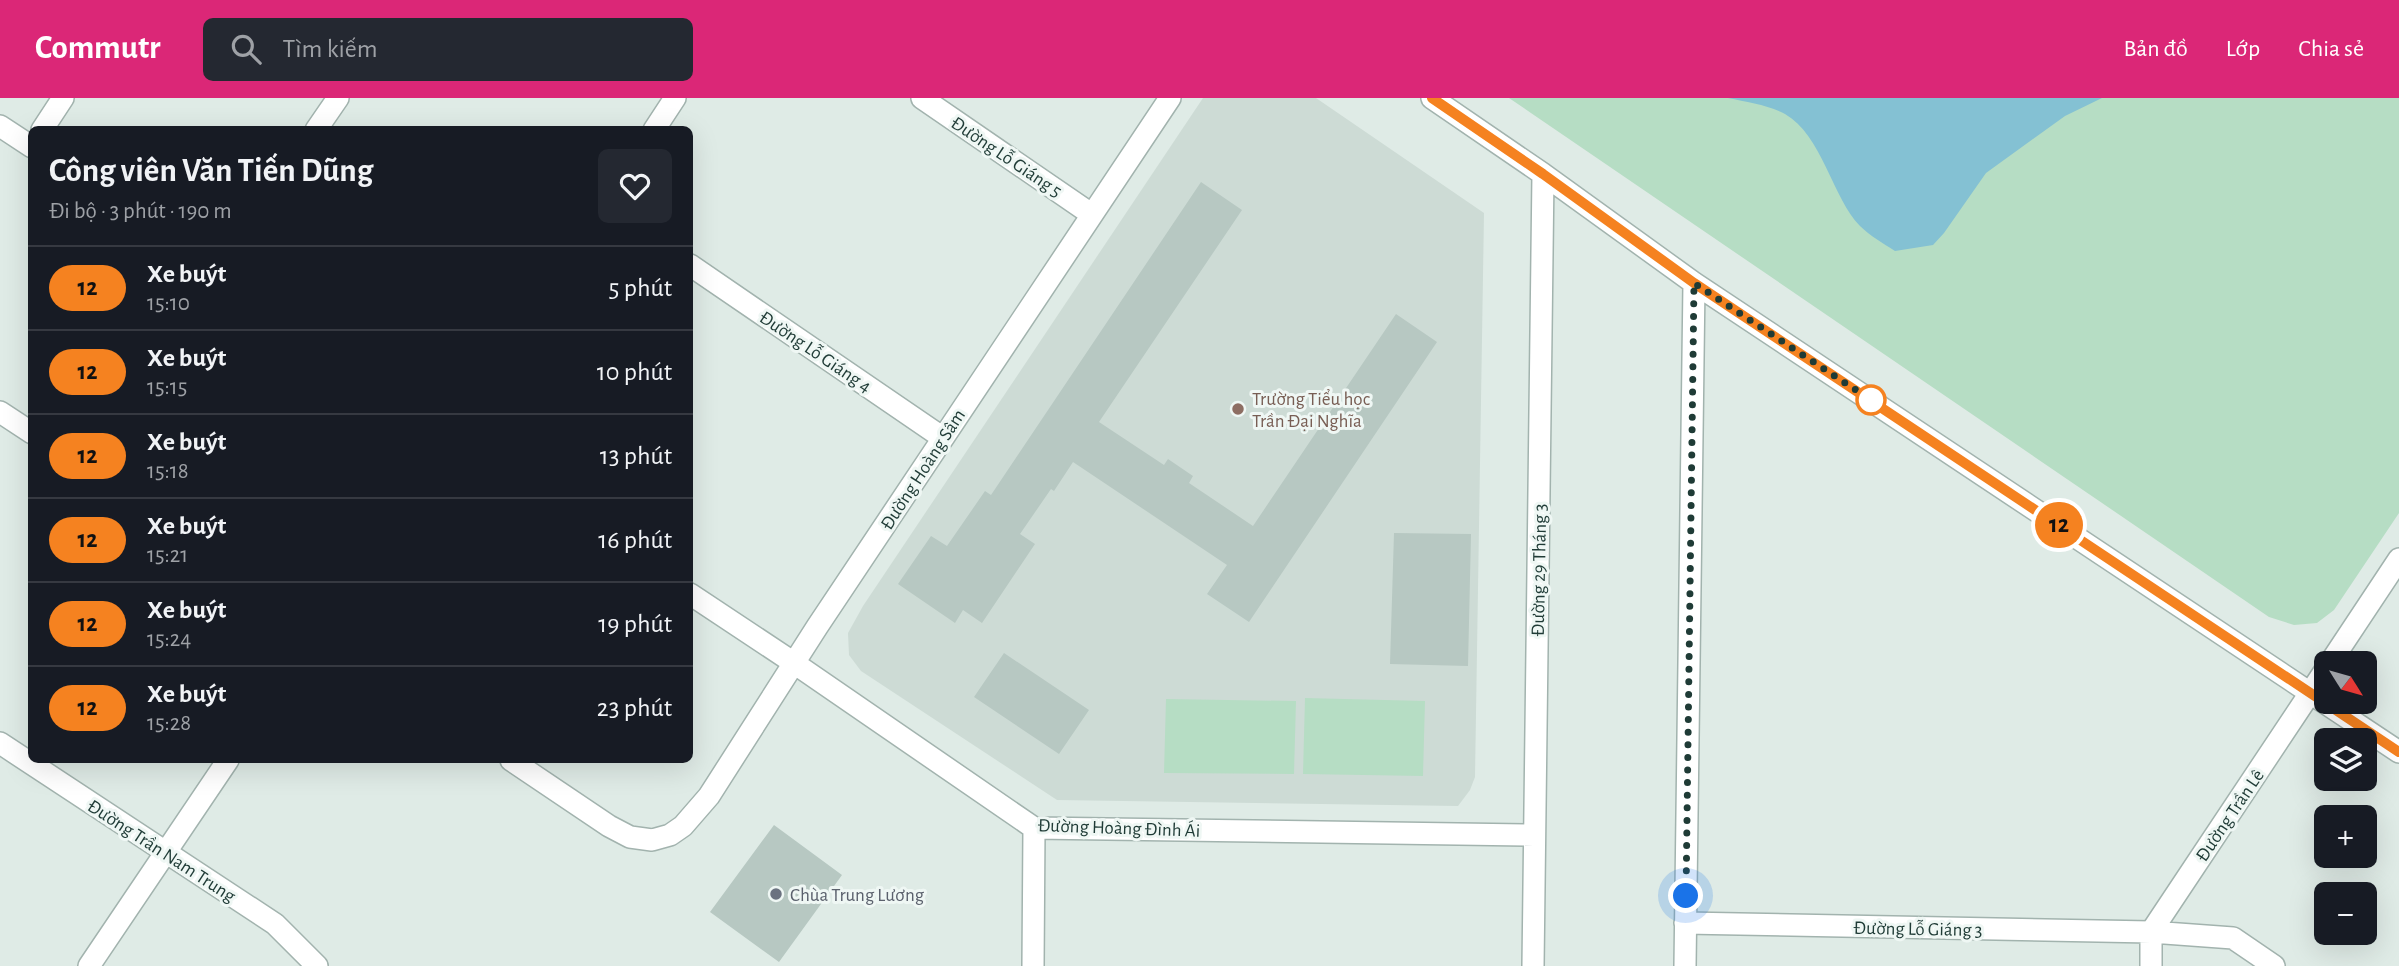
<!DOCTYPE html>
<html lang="vi">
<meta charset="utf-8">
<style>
:root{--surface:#171b24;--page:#242831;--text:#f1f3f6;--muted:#9ea1a6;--line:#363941;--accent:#db2777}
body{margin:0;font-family:"Alegreya Sans",sans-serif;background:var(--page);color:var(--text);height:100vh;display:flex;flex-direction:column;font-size:26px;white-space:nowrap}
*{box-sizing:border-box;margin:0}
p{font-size:23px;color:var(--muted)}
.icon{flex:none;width:38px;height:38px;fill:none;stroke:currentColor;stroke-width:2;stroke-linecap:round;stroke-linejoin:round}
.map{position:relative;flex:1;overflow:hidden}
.details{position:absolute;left:28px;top:28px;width:665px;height:637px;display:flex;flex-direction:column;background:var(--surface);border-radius:10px;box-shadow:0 7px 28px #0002}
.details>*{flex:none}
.badge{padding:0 14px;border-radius:23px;font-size:24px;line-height:46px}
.needle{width:46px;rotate:127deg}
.tools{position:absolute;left:2314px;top:553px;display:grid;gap:14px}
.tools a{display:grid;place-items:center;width:63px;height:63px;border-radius:10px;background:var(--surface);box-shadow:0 7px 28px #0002;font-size:35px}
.you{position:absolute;width:35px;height:35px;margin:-18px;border:5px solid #fff;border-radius:50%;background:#1a73e8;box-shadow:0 0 0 10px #1a73e833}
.map>.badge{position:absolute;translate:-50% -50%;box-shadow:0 0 0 4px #fff}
.round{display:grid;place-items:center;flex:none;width:74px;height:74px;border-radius:10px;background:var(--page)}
.summary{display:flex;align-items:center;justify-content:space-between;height:119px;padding:0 21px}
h1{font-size:33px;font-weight:700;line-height:52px}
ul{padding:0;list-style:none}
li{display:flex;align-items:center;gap:21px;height:84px;padding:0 21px;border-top:2px solid var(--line)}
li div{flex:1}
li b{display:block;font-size:26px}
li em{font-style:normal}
li .badge{min-width:77px;font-weight:700;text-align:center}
header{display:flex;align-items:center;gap:42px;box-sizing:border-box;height:98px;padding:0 35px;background:var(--accent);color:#fff}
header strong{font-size:33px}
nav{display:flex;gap:38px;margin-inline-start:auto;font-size:24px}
.search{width:490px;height:63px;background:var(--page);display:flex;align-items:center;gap:18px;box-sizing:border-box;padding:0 24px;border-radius:10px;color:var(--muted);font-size:26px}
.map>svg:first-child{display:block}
.built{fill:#cddbd5}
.green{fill:#b6ddc4}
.water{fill:#84c1d3}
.building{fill:#b7c8c2}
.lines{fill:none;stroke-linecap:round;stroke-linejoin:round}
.minor-casing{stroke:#a2b3ae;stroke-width:24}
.minor{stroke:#fff;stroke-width:21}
.line-casing{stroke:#fff;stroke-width:16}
.line{stroke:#f58220;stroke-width:10}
.walk{stroke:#1f3b36;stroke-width:7;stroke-dasharray:0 12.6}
.stop-dot{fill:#fff;stroke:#f58220;stroke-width:3.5}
.education-dot{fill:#8d6e63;stroke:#eff7f4;stroke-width:2.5}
.worship-dot{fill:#6b7280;stroke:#eff7f4;stroke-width:2.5}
.labels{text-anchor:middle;stroke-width:6;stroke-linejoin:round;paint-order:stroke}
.street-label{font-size:19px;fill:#1f3b36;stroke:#eff7f4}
.education-label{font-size:19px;fill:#785e54;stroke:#eff7f4;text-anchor:start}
.worship-label{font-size:19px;fill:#5b616d;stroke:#eff7f4;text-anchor:start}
</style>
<header>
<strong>Commutr</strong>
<div class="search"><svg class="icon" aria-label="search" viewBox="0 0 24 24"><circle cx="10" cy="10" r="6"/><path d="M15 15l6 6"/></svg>Tìm kiếm</div>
<nav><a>Bản đồ</a><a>Lớp</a><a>Chia sẻ</a></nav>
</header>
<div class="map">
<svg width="2399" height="868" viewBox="0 0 2399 868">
<rect width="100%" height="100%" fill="#dfebe6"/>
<path class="built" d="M1203,0H1316L1484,115L1475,679L1470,692L1458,708L1057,702L861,573L849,557L848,535L863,508Z"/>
<path class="green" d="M1509,0H2399V415L2334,512L2317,525L2294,527L2269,519Z
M1305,600L1425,603L1423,678L1303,676Z
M1166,601L1296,603L1294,676L1164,675Z"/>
<path class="water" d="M1728,0H2102L2065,18L1986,75L1944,135L1933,147L1895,153C1883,145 1870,138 1860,128C1833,101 1822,37 1785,16C1768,7 1747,4 1728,0Z"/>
<path class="building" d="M1201,84L1242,112L1099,324L1164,367L1168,361L1193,378L1189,385L1253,428L1396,216L1437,244L1249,524L1207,496L1227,467L1073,364L1054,393L1051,391L1020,436L1035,446L982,525L963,512L955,525L898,486L931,438L947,448L985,393L991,397Z
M1394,435L1471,436L1468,568L1390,566Z
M1004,555L1089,612L1059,656L974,599Z
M774,727L842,777L779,864L710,814Z"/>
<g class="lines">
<defs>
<path id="minor" d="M922,0L1091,116
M1432,0L1543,76L1694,185L2399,654
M0,28L32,49
M42,32L63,0
M316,32L338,0
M654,32L675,0
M690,167L943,340
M0,314L32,335
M690,496L794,565L1034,730L1534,737
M2330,565L2399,461
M0,645L275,826L317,868
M511,662L609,728L630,739L652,742L670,737L683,728L709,698L817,529L1170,0
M1685,825L2151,834L2233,840L2274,868
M89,868L228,662
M1033,868L1034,730
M1533,868L1543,76
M1685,868L1694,185
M2151,868V834L2326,571"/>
</defs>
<use href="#minor" class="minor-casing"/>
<use href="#minor" class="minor"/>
</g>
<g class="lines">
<defs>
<path id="line" d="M1432,0L1543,76L1694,185L2399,654"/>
</defs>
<use href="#line" class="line-casing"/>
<use href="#line" class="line"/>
<path class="walk" d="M1686,798L1694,185L1871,302"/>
</g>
<circle class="stop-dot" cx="1871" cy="302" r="14"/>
<circle class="education-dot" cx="1238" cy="311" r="7"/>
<circle class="worship-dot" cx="776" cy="796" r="7"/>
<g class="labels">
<g class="street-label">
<text transform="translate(1007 58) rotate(34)" y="7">Đường Lỗ Giáng 5</text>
<text transform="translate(816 253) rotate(34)" y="7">Đường Lỗ Giáng 4</text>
<text transform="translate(922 371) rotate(-57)" y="7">Đường Hoàng Sâm</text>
<text transform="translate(1538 472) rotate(-89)" y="7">Đường 29 Tháng 3</text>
<text transform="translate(2229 717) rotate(-56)" y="7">Đường Trần Lê</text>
<text transform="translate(1119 729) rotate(2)" y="7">Đường Hoàng Đình Ái</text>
<text transform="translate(162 752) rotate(33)" y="7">Đường Trần Nam Trung</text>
<text transform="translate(1918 830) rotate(1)" y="7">Đường Lỗ Giáng 3</text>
</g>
<g class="education-label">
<text x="1252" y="307">Trường Tiểu học<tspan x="1252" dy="22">Trần Đại Nghĩa</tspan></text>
</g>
<g class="worship-label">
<text x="790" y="803">Chùa Trung Lương</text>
</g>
</g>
</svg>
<div class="tools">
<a><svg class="needle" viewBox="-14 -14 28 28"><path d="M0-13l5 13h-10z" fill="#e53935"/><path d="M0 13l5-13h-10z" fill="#9ea1a6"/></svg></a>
<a><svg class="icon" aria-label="layers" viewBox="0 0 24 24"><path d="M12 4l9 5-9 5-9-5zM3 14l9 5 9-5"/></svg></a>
<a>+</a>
<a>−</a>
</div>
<div class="you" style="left:1686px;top:798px"></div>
<b class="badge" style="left:2059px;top:427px;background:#f58220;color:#111">12</b>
<section class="details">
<div class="summary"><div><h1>Công viên Văn Tiến Dũng</h1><p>Đi bộ · 3 phút · 190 m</p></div><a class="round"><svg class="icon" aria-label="heart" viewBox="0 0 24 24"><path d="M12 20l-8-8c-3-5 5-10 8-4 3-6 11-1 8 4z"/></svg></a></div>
<ul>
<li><span class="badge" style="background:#f58220;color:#111">12</span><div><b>Xe buýt</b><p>15:10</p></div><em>5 phút</em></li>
<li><span class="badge" style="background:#f58220;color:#111">12</span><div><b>Xe buýt</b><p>15:15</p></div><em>10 phút</em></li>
<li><span class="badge" style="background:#f58220;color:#111">12</span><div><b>Xe buýt</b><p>15:18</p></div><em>13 phút</em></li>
<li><span class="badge" style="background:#f58220;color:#111">12</span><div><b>Xe buýt</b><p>15:21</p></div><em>16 phút</em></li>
<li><span class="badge" style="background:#f58220;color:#111">12</span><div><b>Xe buýt</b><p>15:24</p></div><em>19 phút</em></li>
<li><span class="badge" style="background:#f58220;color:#111">12</span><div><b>Xe buýt</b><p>15:28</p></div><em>23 phút</em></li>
</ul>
</section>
</div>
